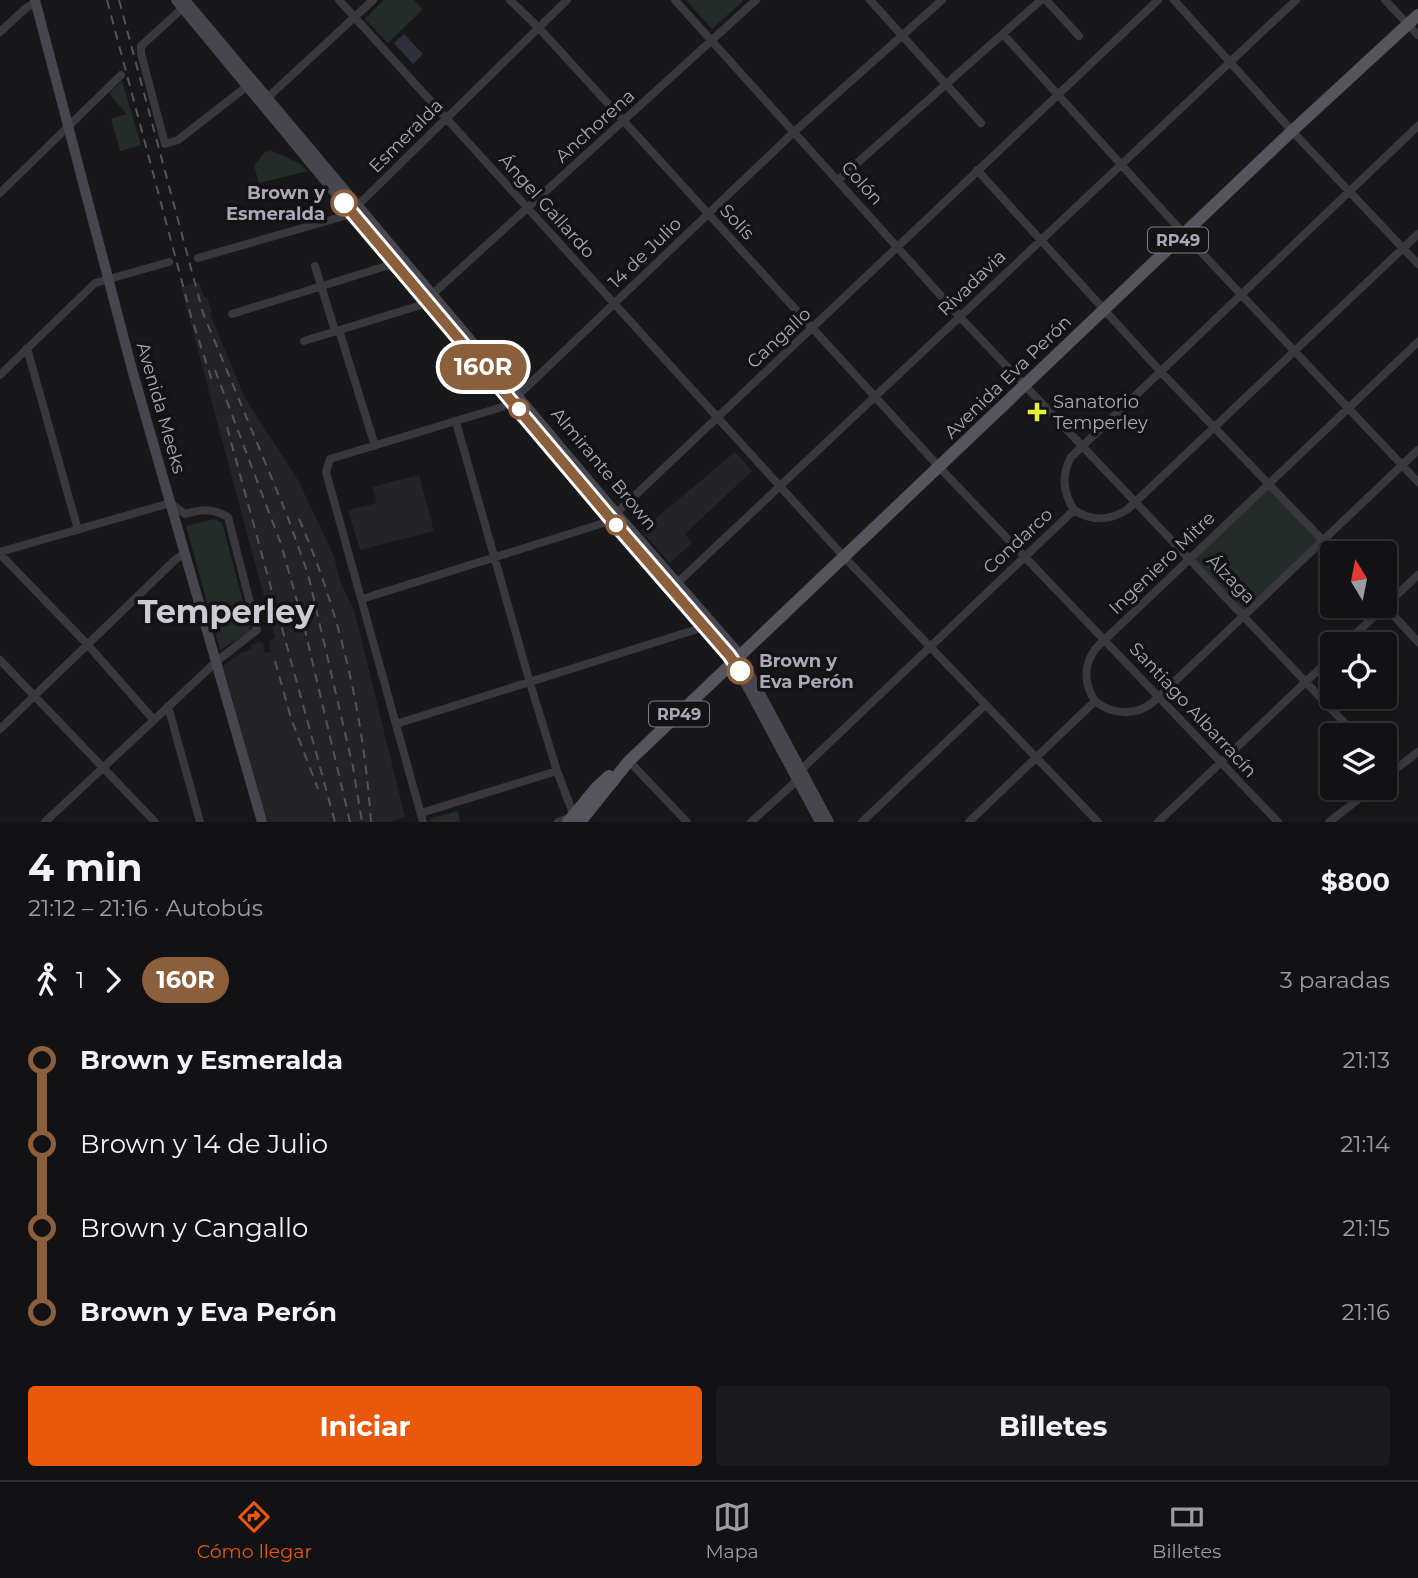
<!DOCTYPE html>
<html lang="es">
<meta charset="utf-8">
<style>
:root{--surface:#121113;--page:#1b1a1c;--text:#f1f3f6;--muted:#9c9da0;--line:#313133;--accent:#ea580c}
body{margin:0;font-family:Montserrat,sans-serif;background:var(--page);color:var(--text);height:100vh;display:flex;flex-direction:column;font-size:26px;white-space:nowrap}
*{box-sizing:border-box;margin:0}
p{font-size:23px;color:var(--muted)}
.icon{flex:none;width:38px;height:38px;fill:none;stroke:currentColor;stroke-width:2;stroke-linecap:round;stroke-linejoin:round}
.map{position:relative;height:822px;overflow:hidden}
.side{display:flex;flex-direction:column;background:var(--surface);flex:1}
.side>*{flex:none}
.badge{padding:0 14px;border-radius:23px;font-size:24px;line-height:46px}
.needle{width:46px;rotate:350deg}
.buttons{position:absolute;left:1320px;top:541px;display:grid;gap:14px}
.buttons a{display:grid;place-items:center;width:77px;height:77px;border-radius:7px;background:var(--surface);box-shadow:0 4px 10px #0003,0 0 0 2px var(--line);font-size:35px}
.map>.badge{position:absolute;translate:-50% -50%;box-shadow:0 0 0 4px #fff}
.legs{display:flex;align-items:center;gap:10px;height:77px;padding:0 28px;font-size:23px}
.legs p{margin-inline-start:auto}
.summary{display:flex;align-items:center;justify-content:space-between;height:119px;padding:0 28px}
h1{font-size:38px;font-weight:700;line-height:52px}
.action{display:flex;gap:14px;margin-top:auto;padding:14px 28px}
.action a{flex:1;height:80px;border-radius:7px;background:var(--accent);color:#fff;font-size:28px;font-weight:700;line-height:80px;text-align:center}
.action a+a{background:var(--page);color:var(--text)}
ul{padding:0 28px;list-style:none}
li{display:flex;align-items:center;gap:24px;height:84px;font-size:26px}
li i{display:grid;place-items:center;width:10px;height:100%;margin:0 9px;background:currentColor}
li i::after{content:'';width:18px;height:18px;margin:-9px;border:5px solid;border-radius:50%;background:var(--surface)}
li p{margin-inline-start:auto}
li:first-child i{background:linear-gradient(#0000 50%,currentColor 0)}
li:last-child i{background:linear-gradient(currentColor 50%,#0000 0)}
.dock{display:flex;justify-content:space-around;align-items:center;height:98px;border-top:2px solid var(--line);background:var(--surface);font-size:19px;color:var(--muted)}
.dock a{display:grid;justify-items:center;gap:4px}
.dock .active{color:var(--accent)}
.map>svg:first-child{display:block}
.built{fill:#242326}
.green{fill:#232c28}
.water{fill:#2d303d}
.lines{fill:none;stroke-linecap:round;stroke-linejoin:round}
.street{stroke:#39383e;stroke-width:8}
.secondary{stroke:#47464e;stroke-width:10}
.primary{stroke:#56545d;stroke-width:12}
.rail{stroke:#54535b;stroke-width:2;stroke-dasharray:9 7;stroke-linecap:butt}
.line-1-casing{stroke:#fff;stroke-width:16}
.line-1{stroke:#8b5e3c;stroke-width:10}
.stop-1-dot{fill:#fff;stroke:#8b5e3c;stroke-width:3.5}
.poi-dot{fill:#e4ef38;stroke:#131214;stroke-width:2.5}
.labels{text-anchor:middle;stroke-width:7;stroke-linejoin:round;paint-order:stroke}
.shield{fill:#131214;stroke:#7d7c88;stroke-width:2}
.shield-label{font-size:16px;font-weight:bold;fill:#aba9b9}
.street-label{font-size:18px;fill:#aba9b9;stroke:#131214}
.stop-label{font-size:18px;font-weight:bold;fill:#aba9b9;stroke:#131214;text-anchor:end}
.poi-label{font-size:18px;fill:#aba9b9;stroke:#131214;text-anchor:start}
.town-label{font-size:32px;font-weight:bold;fill:#cccad5;stroke:#131214}
</style>
<div class="map">
<svg width="1418" height="822" viewBox="0 0 1418 822">
<rect width="100%" height="100%" fill="#181719"/>
<path class="built" d="M199,282L204,297H207L212,312L210,314L245,398L298,480L334,556L340,581L355,613L405,817L392,822H266L223,666L241,653L252,649L250,645L260,642L263,643L265,653L271,652L269,640L275,638L181,287Z
M735,452L752,471L685,534L692,543L670,563L641,531Z
M419,475L434,531L360,550L348,510L377,503L372,487Z"/>
<path class="green" d="M384,0H414L423,9L388,43L365,19Z
M686,0H744L712,29Z
M122,81L141,145L120,151L111,119L126,114L109,93Z
M270,150L299,163L308,171L259,183L254,166L264,153Z
M1268,483L1322,539L1243,615L1189,558Z
M214,519L222,523L251,631L220,650L186,526Z
M458,811L460,822H430L429,819Z"/>
<path class="water" d="M404,34L423,54L413,64L394,43Z"/>
<g class="lines">
<path class="street" d="M339,0L845,558L1098,822
M510,0L539,28L940,468L1278,822
M675,0L960,317L1356,735
M870,0L981,123
M1046,0L1079,36
M1174,0L1292,131L1418,264
M1385,0L1418,35
M186,5L141,46V53L165,144L178,140L246,87
M0,32L26,8L35,3
M1003,34L1184,234L1418,482
M265,100L373,0
M977,170L1160,371L1335,553
M838,180L1041,0
M0,193L121,75
M198,258L348,215L567,0
M315,266L335,331
M232,314L396,263
M339,330L375,446
M304,341L418,306L426,300L756,0
M27,348L78,530
M0,375L95,283L169,262
M456,422L530,683L557,771L574,816L558,822
M1074,510C1063,493 1061,475 1071,457L1418,126
M1074,510C1093,522 1110,521 1128,509L1418,234
M0,552L170,503L185,514C202,509 212,508 228,517L257,630L217,661L45,822
M0,554L87,644L153,719
M674,586L1296,0
M362,599L607,522L1158,0
M1384,605L1418,642
M1345,644L1418,575
M0,660L155,822
M1095,701C1112,715 1135,716 1152,703L1418,450
M168,706L200,822
M396,724L704,627
M0,729L176,559L185,553
M629,761L687,822
M1384,778L1418,752
M421,813L557,771
M423,822L326,472L330,459L502,407L512,401L795,131L942,0
M751,822L792,785L806,765L1074,510
M862,822L985,705
M969,822L1095,701C1084,684 1083,665 1096,648L1418,342
M1158,822L1332,657
M1329,822L1373,788"/>
<path class="secondary" d="M35,0L133,373L262,822
M176,0L351,212L734,662L820,822
M185,0L616,513L734,648L743,662L829,822"/>
<path class="primary" d="M568,822L596,788L609,776
M580,822L629,761L1292,131L1418,15"/>
<path class="rail" d="M107,0L191,316L213,384
M119,0L203,313L287,515L308,574L353,767L362,822
M215,370L281,544L304,626L350,822
M227,427L335,822
M299,519C341,614 364,719 371,822
M275,661L291,718L318,789"/>
</g>
<g class="lines">
<defs>
<path id="line-1" d="M344,203L611,519L729,655L740,671"/>
</defs>
<use href="#line-1" class="line-1-casing"/>
<use href="#line-1" class="line-1"/>
</g>
<g class="stop-1-dot">
<circle cx="344" cy="203" r="12"/>
<circle cx="519" cy="409" r="9"/>
<circle cx="616" cy="525" r="9"/>
<circle cx="740" cy="671" r="12"/>
</g>
<path class="poi-dot" d="M1033.5 401.5h7v7h7v7h-7v7h-7v-7h-7v-7h7z"/>
<g class="labels">
<g class="shield">
<rect x="1148" y="227.5" width="60" height="25" rx="5"/>
<rect x="649" y="701.5" width="60" height="25" rx="5"/>
</g>
<g class="shield-label">
<text x="1178" y="246">RP49</text>
<text x="679" y="720">RP49</text>
</g>
<g class="street-label">
<text transform="translate(595 126) rotate(-42)" y="6">Anchorena</text>
<text transform="translate(406 136) rotate(-45)" y="6">Esmeralda</text>
<text transform="translate(862 183) rotate(48)" y="6">Colón</text>
<text transform="translate(547 206) rotate(48)" y="6">Ángel Gallardo</text>
<text transform="translate(737 222) rotate(47)" y="6">Solís</text>
<text transform="translate(645 253) rotate(-44)" y="6">14 de Julio</text>
<text transform="translate(972 283) rotate(-44)" y="6">Rivadavia</text>
<text transform="translate(779 338) rotate(-43)" y="6">Cangallo</text>
<text transform="translate(1008 377) rotate(-44)" y="6">Avenida Eva Perón</text>
<text transform="translate(161 408) rotate(74)" y="6">Avenida Meeks</text>
<text transform="translate(604 469) rotate(50)" y="6">Almirante Brown</text>
<text transform="translate(1018 541) rotate(-43)" y="6">Condarco</text>
<text transform="translate(1162 563) rotate(-44)" y="6">Ingeniero Mitre</text>
<text transform="translate(1231 579) rotate(46)" y="6">Álzaga</text>
<text transform="translate(1193 710) rotate(47)" y="6">Santiago Albarracín</text>
</g>
<g class="stop-label">
<text x="325" y="199">Brown y<tspan x="325" dy="21">Esmeralda</tspan></text>
<text x="759" y="667" text-anchor="start">Brown y<tspan x="759" dy="21">Eva Perón</tspan></text>
</g>
<g class="poi-label">
<text x="1053" y="408">Sanatorio<tspan x="1053" dy="21">Temperley</tspan></text>
</g>
<g class="town-label">
<text x="226" y="623">Temperley</text>
</g>
</g>
</svg>
<div class="buttons">
<a><svg class="needle" viewBox="-14 -14 28 28"><path d="M0-13l5 13h-10z" fill="#e53935"/><path d="M0 13l5-13h-10z" fill="#9c9da0"/></svg></a>
<a><svg class="icon" aria-label="locate" viewBox="0 0 24 24"><circle cx="12" cy="12" r="6"/><path d="M12 2v4M12 18v4M2 12h4M18 12h4"/></svg></a>
<a><svg class="icon" aria-label="layers" viewBox="0 0 24 24"><path d="M12 4l9 5-9 5-9-5zM3 14l9 5 9-5"/></svg></a>
</div>
<b class="badge" style="left:483px;top:367px;background:#8b5e3c;color:#fff">160R</b>
</div>
<section class="side">
<div class="summary"><div><h1>4 min</h1><p>21:12 – 21:16 · Autobús</p></div><b>$800</b></div>
<div class="legs"><svg class="icon" aria-label="walk" viewBox="0 0 24 24"><circle cx="13" cy="4" r="2"/><path d="M13 8l-2 6 4 7M11 14l-3 7M7 12l3-4h3l4 4"/></svg>1<svg class="icon" aria-label="forward" viewBox="0 0 24 24"><path d="M9 5l7 7-7 7"/></svg><b class="badge" style="background:#8b5e3c;color:#fff">160R</b><p>3 paradas</p></div>
<ul>
<li><i style="color:#8b5e3c"></i><b>Brown y Esmeralda</b><p>21:13</p></li>
<li><i style="color:#8b5e3c"></i><span>Brown y 14 de Julio</span><p>21:14</p></li>
<li><i style="color:#8b5e3c"></i><span>Brown y Cangallo</span><p>21:15</p></li>
<li><i style="color:#8b5e3c"></i><b>Brown y Eva Perón</b><p>21:16</p></li>
</ul>
<div class="action"><a>Iniciar</a><a>Billetes</a></div>
</section>
<nav class="dock">
<a class="active"><svg class="icon" aria-label="directions" viewBox="0 0 24 24"><path d="M12 3l9 9-9 9-9-9zM9 14v-3h6M13 9l2 2-2 2"/></svg>Cómo llegar</a>
<a><svg class="icon" aria-label="map" viewBox="0 0 24 24"><path d="M3 6l6-2 6 2 6-2v14l-6 2-6-2-6 2zM9 4v14M15 6v14"/></svg>Mapa</a>
<a><svg class="icon" aria-label="tickets" viewBox="0 0 24 24"><path d="M3 7h18v10H3zM15 7v10"/></svg>Billetes</a>
</nav>
